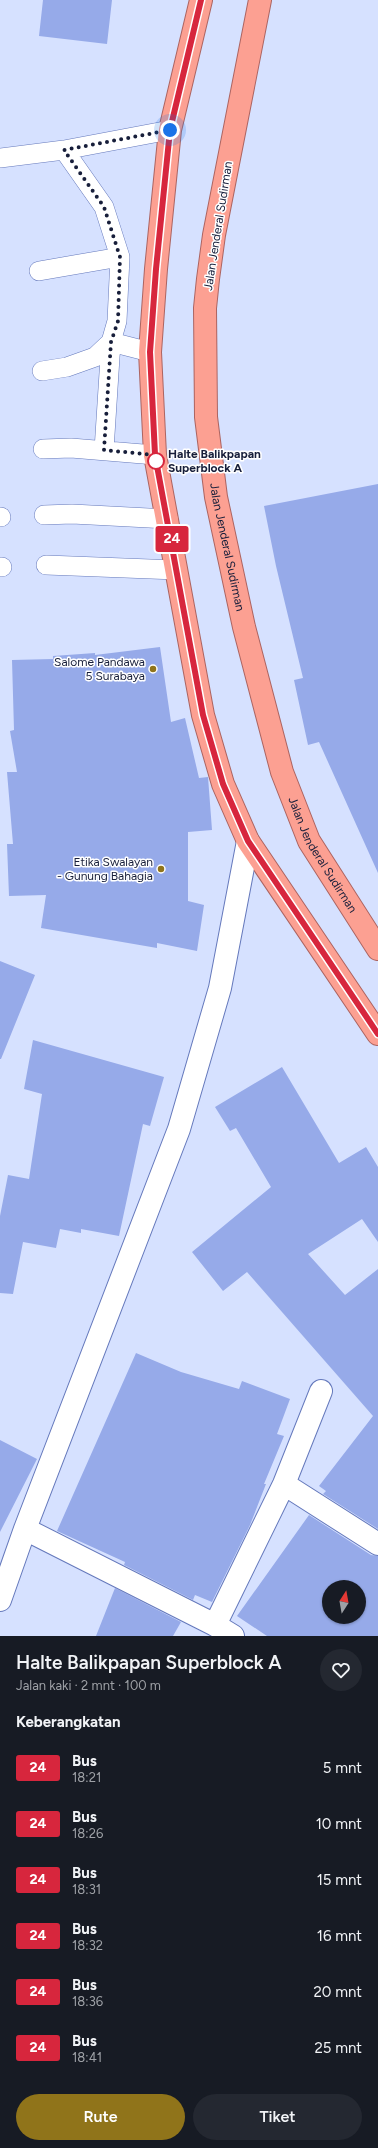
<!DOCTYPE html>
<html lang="id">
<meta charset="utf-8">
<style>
:root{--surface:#171b24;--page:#242831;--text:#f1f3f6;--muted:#9ea1a6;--accent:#90741a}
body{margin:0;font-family:Figtree,sans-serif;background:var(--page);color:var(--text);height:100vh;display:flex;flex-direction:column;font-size:15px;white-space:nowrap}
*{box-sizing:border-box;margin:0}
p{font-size:13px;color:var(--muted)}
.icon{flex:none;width:22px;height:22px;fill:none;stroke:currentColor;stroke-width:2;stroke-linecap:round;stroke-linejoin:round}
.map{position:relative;height:1636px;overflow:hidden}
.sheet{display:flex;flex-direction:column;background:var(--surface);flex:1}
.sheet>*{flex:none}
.badge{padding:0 8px;border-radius:3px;font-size:14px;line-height:26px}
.needle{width:26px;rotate:11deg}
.fabs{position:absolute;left:322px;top:1580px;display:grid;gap:8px}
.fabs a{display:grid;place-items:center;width:44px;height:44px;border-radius:50%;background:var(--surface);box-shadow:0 1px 3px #0004;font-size:20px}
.you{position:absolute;width:20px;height:20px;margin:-10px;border:3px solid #fff;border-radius:50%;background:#1a73e8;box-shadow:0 0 0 6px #1a73e833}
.map>.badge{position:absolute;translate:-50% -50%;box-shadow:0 0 0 2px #fff}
h2{padding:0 16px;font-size:15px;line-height:36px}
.round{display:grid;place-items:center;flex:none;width:42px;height:42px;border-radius:21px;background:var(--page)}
.summary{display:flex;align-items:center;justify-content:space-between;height:68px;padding:0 16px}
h1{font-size:19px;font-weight:600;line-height:30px}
.cta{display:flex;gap:8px;margin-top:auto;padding:8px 16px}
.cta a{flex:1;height:46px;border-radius:24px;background:var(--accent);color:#fff;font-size:16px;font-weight:600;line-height:46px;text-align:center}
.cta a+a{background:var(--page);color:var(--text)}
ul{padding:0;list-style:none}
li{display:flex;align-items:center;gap:12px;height:56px;padding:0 16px}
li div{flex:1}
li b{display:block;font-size:15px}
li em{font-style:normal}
li .badge{min-width:44px;font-weight:700;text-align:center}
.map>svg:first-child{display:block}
.building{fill:#96aae9;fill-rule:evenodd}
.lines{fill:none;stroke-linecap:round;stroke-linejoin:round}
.service-casing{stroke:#6579bc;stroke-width:20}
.minor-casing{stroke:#6579bc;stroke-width:24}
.trunk-casing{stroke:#ac6461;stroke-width:24}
.service{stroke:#fff;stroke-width:19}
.minor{stroke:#fff;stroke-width:22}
.trunk{stroke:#fca092;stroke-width:22}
.line-casing{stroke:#fff;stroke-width:9}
.line{stroke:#d7263d;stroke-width:6}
.walk{stroke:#171e3a;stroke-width:4;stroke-dasharray:0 7.2}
.stop-dot{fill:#fff;stroke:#d7263d;stroke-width:2}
.poi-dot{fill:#90741a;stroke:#fff;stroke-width:1.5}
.labels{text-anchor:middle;stroke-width:3;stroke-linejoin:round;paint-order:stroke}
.street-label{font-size:12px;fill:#171e3a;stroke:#fff}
.stop-label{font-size:12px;font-weight:bold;fill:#171e3a;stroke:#fff;text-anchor:start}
.poi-label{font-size:12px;fill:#171e3a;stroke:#fff;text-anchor:end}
</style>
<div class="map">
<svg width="378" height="1636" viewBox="0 0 378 1636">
<rect width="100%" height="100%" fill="#d6e1ff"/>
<path class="building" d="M43,0H112L107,44L39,36Z
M378,484V873L319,742L308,745L294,680L303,678L276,566L264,506Z
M160,647L171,722L185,718L199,778L208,777L212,830L188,832V901L204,905L197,951L157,943V948L41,928L46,895L9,896L7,844H13L7,772H17L10,731L14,730L12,660L53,659V656L95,653V655Z
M0,961L35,975L1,1059H0Z
M33,1040L164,1077L150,1126L143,1124L119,1236L81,1229V1233L60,1229L56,1248L23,1242L13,1294L0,1293V1216L8,1175L29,1179L42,1094L24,1089Z
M282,1067L339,1163L366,1147L378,1167V1242L362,1219L308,1254L345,1295L378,1269V1529L323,1494L326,1491L319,1486L373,1416L247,1272L223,1291L192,1252L271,1187L236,1128L230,1131L215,1107Z
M136,1353L181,1372L239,1389L242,1381L290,1399L277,1434L284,1436L264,1484H266L250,1525L212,1602L195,1595L193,1600L124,1565L125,1562L57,1531Z
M0,1440L37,1459L0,1532Z
M309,1515L371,1555L378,1556V1636H267L237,1616ZM329,1587H359V1617H329Z
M115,1588L181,1622L173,1636H96Z"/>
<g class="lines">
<defs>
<path id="service" d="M64,150L104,207L120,257L117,321L111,342L104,450
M0,158L64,150L170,130
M39,271L120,257
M111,342L150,352
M42,371L67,367L95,357L111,342
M43,449L71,448L155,455
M44,515L72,514L168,519
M0,517H1
M46,565L177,570
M0,567H2"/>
<path id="minor" d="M284,1484L378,1544
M25,1529L215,1625L233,1636
M0,1600L25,1529L179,1129L220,988L248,841
M215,1625L284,1484L321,1391"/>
<g id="trunk">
<path d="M201,0L170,130L156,269L150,352L155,455L203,715L223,784L248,841L378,1034"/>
<path id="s1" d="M260,0L214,235L208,279L205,308L206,417L216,497L244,627L282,772L309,841L378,949"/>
</g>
</defs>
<use href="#service" class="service-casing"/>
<use href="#minor" class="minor-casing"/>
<use href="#trunk" class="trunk-casing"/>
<use href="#service" class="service"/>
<use href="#minor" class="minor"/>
<use href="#trunk" class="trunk"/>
</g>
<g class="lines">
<defs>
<path id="line" d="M201,0L170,130L156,269L150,352L155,455L203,715L223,784L248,841L378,1034"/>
</defs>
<use href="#line" class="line-casing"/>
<use href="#line" class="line"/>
<path class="walk" d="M156,461L155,455L104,450L111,342L118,321L120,257L104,207L64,150L170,130"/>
</g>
<circle class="stop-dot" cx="156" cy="461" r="8"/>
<g class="poi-dot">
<circle cx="153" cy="669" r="4"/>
<circle cx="161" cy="869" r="4"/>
</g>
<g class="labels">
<g class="street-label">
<text transform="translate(218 226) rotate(-81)" y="4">Jalan Jenderal Sudirman</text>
<text dy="4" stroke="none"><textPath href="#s1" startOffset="554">Jalan Jenderal Sudirman</textPath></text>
<text dy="4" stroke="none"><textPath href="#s1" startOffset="878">Jalan Jenderal Sudirman</textPath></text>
</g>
<g class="stop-label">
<text x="168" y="458">Halte Balikpapan<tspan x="168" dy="14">Superblock A</tspan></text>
</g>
<g class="poi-label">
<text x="145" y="666">Salome Pandawa<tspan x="145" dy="14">5 Surabaya</tspan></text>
<text x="153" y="866">Etika Swalayan<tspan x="153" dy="14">- Gunung Bahagia</tspan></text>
</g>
</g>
</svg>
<div class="fabs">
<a><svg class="needle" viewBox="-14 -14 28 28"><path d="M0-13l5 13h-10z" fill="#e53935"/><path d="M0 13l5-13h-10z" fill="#9ea1a6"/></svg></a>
</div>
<div class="you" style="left:170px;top:130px"></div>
<b class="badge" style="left:172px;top:539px;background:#d7263d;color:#fff">24</b>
</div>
<section class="sheet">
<div class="summary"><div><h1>Halte Balikpapan Superblock A</h1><p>Jalan kaki · 2 mnt · 100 m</p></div><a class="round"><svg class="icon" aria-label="heart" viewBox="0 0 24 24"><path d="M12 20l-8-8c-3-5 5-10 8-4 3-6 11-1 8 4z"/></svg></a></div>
<h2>Keberangkatan</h2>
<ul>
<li><span class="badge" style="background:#d7263d;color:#fff">24</span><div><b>Bus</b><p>18:21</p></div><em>5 mnt</em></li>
<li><span class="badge" style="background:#d7263d;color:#fff">24</span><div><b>Bus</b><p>18:26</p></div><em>10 mnt</em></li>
<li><span class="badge" style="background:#d7263d;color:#fff">24</span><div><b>Bus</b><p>18:31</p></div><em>15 mnt</em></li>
<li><span class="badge" style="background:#d7263d;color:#fff">24</span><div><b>Bus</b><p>18:32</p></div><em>16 mnt</em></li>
<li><span class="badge" style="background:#d7263d;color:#fff">24</span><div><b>Bus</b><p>18:36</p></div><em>20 mnt</em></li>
<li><span class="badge" style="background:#d7263d;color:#fff">24</span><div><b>Bus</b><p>18:41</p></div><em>25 mnt</em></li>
</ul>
<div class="cta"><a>Rute</a><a>Tiket</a></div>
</section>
